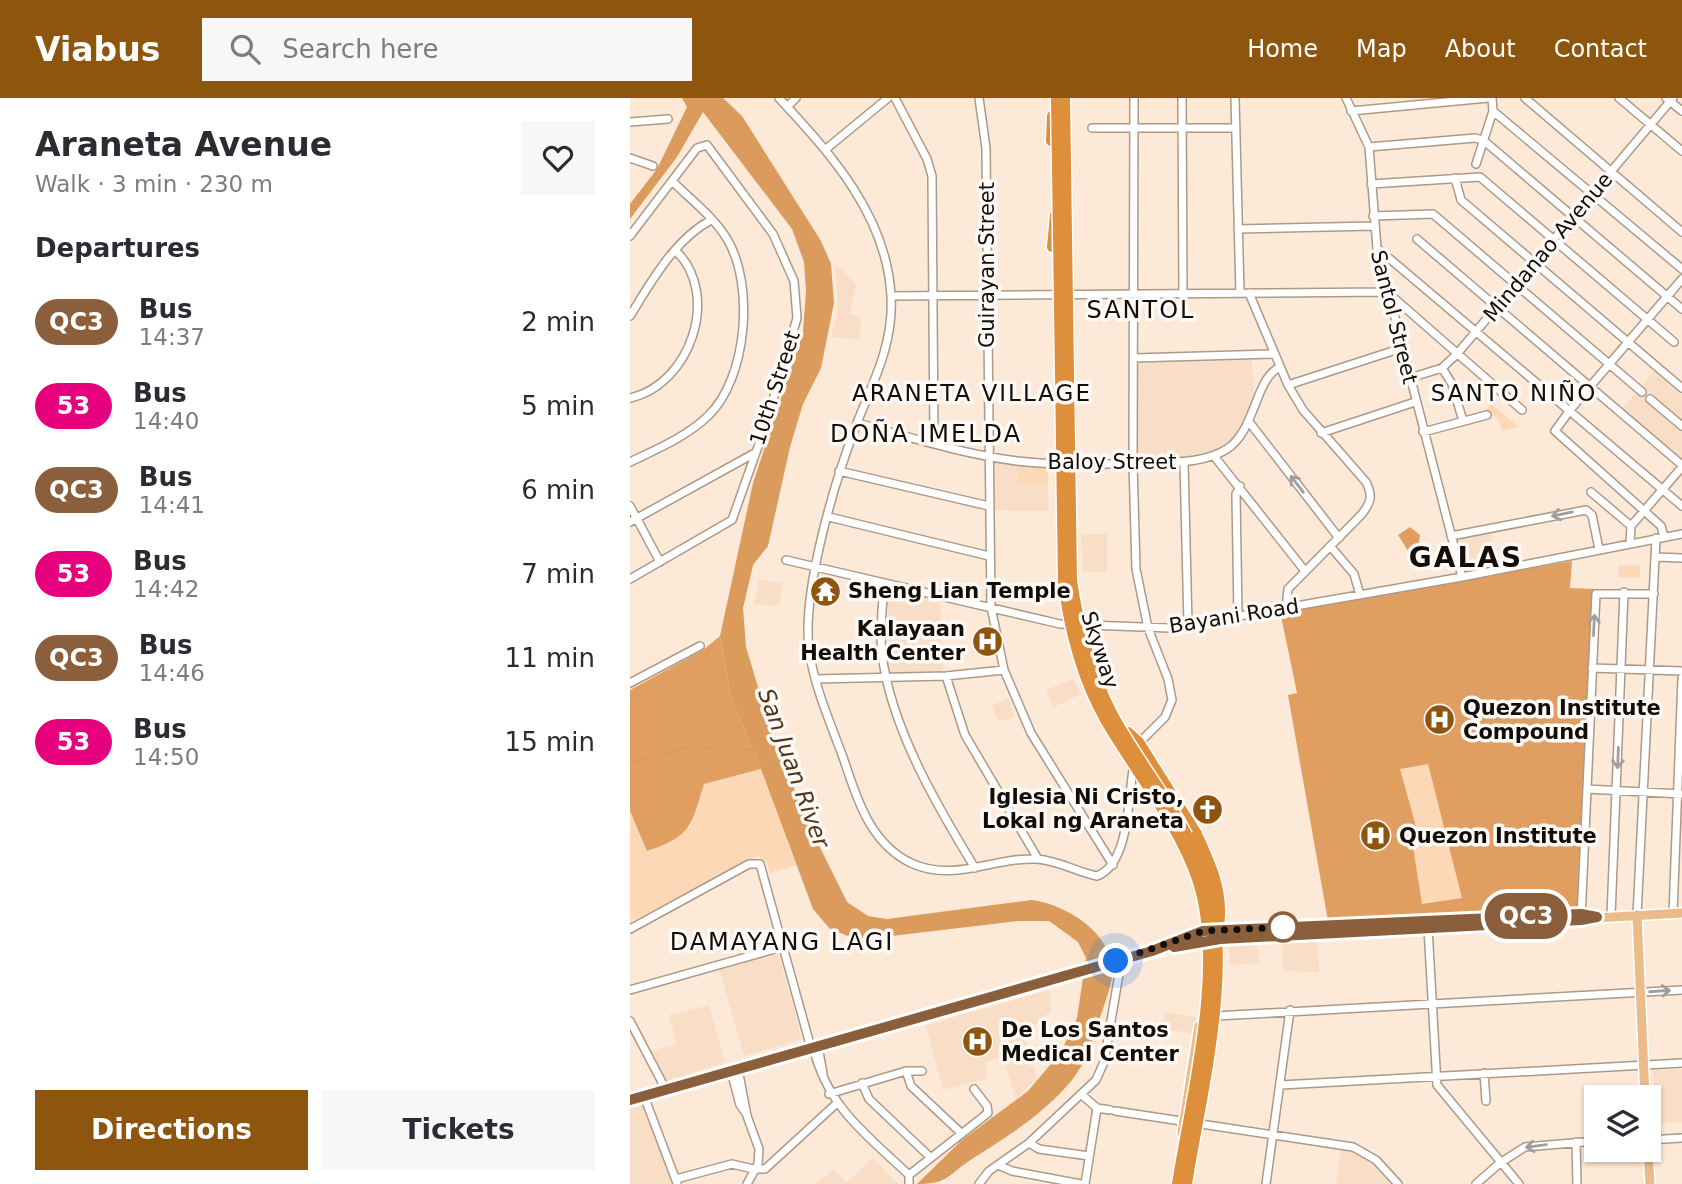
<!DOCTYPE html>
<meta charset="utf-8">
<style>
:root{--surface:#fff;--page:#f7f7f7;--text:#2b2b33;--muted:#7c7c81;--accent:#8e550e}
body{margin:0;font-family:"DejaVu Sans",sans-serif;background:var(--page);color:var(--text);height:100vh;display:flex;flex-direction:column;font-size:26px;white-space:nowrap}
*{box-sizing:border-box;margin:0}
p{font-size:23px;color:var(--muted)}
.icon{flex:none;width:38px;height:38px;fill:none;stroke:currentColor;stroke-width:2;stroke-linecap:round;stroke-linejoin:round}
.map{position:relative;flex:1;overflow:hidden}
.drawer{display:flex;flex-direction:column;background:var(--surface);width:630px}
.drawer>*{flex:none}
.badge{padding:0 14px;border-radius:23px;font-size:24px;line-height:46px}
.fabs{position:absolute;left:954px;top:987px;display:grid;gap:14px}
.fabs a{display:grid;place-items:center;width:77px;height:77px;border-radius:0px;background:var(--surface);box-shadow:0 2px 5px #0004;font-size:35px}
.you{position:absolute;width:35px;height:35px;margin:-18px;border:5px solid #fff;border-radius:50%;background:#1a73e8;box-shadow:0 0 0 10px #1a73e833}
.map>.badge{position:absolute;translate:-50% -50%;box-shadow:0 0 0 4px #fff}
h2{padding:0 35px;font-size:26px;line-height:63px}
.round{display:grid;place-items:center;flex:none;width:74px;height:74px;border-radius:0px;background:var(--page)}
.summary{display:flex;align-items:center;justify-content:space-between;height:119px;padding:0 35px}
h1{font-size:33px;font-weight:700;line-height:52px}
.primary-button{display:flex;gap:14px;margin-top:auto;padding:14px 35px}
.primary-button a{flex:1;height:80px;border-radius:0px;background:var(--accent);color:#fff;font-size:28px;font-weight:700;line-height:80px;text-align:center}
.primary-button a+a{background:var(--page);color:var(--text)}
ul{padding:0;list-style:none}
li{display:flex;align-items:center;gap:21px;height:84px;padding:0 35px}
li div{flex:1}
li b{display:block;font-size:26px}
li em{font-style:normal}
li .badge{min-width:77px;font-weight:700;text-align:center}
header{display:flex;align-items:center;gap:42px;box-sizing:border-box;height:98px;padding:0 35px;background:var(--accent);color:#fff}
header strong{font-size:33px}
nav{display:flex;gap:38px;margin-inline-start:auto;font-size:24px}
.search{width:490px;height:63px;background:var(--page);display:flex;align-items:center;gap:18px;box-sizing:border-box;padding:0 24px;border-radius:0px;color:var(--muted);font-size:26px}
main{display:flex;flex:1;min-height:0}
.map>svg:first-child{display:block}
.built{fill:#f8dec7}
.green{fill:#fcd8b7}
.forest{fill:#e09f61;fill-rule:evenodd}
.water{fill:#db9b5c}
.lines{fill:none;stroke-linecap:round;stroke-linejoin:round}
.stream{stroke:#db9b5c;stroke-width:2}
.minor-casing{stroke:#ac9988;stroke-width:10}
.major-casing{stroke:#fff;stroke-width:12}
.highway-casing{stroke:#fff;stroke-width:13}
.minor{stroke:#fff;stroke-width:7}
.major{stroke:#ebbc8a;stroke-width:9}
.highway{stroke:#dd8f3c;stroke-width:10}
.highway-bridge-casing{stroke:#fff;stroke-width:13;stroke-linecap:butt}
.highway-bridge{stroke:#dd8f3c;stroke-width:10}
.oneway{stroke:#a19e9c}
.line-casing{stroke:#fff;stroke-width:16}
.line{stroke:#8b5e3c;stroke-width:10}
.walk{stroke:#130d07;stroke-width:7;stroke-dasharray:0 12.6}
.stop-dot{fill:#fff;stroke:#8b5e3c;stroke-width:3.5}
.labels{text-anchor:middle;stroke-width:7;stroke-linejoin:round;paint-order:stroke}
.street-label{font-size:21px;fill:#130d07;stroke:#fdf9f6}
.poi-label{font-size:21px;font-weight:bold;fill:#130d07;stroke:#fdf9f6;text-anchor:start}
.neighbourhood-label{font-size:23px;letter-spacing:2px;fill:#130d07;stroke:#fdf9f6}
.water-label{font-size:23px;font-style:italic;fill:#50351a;stroke:#fdf9f6}
.quarter-label{font-size:24px;letter-spacing:2px;fill:#130d07;stroke:#fdf9f6}
.district-label{font-size:28px;font-weight:bold;letter-spacing:2px;fill:#130d07;stroke:#fdf9f6}
</style>
<header>
<strong>Viabus</strong>
<div class="search"><svg class="icon" aria-label="search" viewBox="0 0 24 24"><circle cx="10" cy="10" r="6"/><path d="M15 15l6 6"/></svg>Search here</div>
<nav><a>Home</a><a>Map</a><a>About</a><a>Contact</a></nav>
</header>
<main>
<section class="drawer">
<div class="summary"><div><h1>Araneta Avenue</h1><p>Walk · 3 min · 230 m</p></div><a class="round"><svg class="icon" aria-label="heart" viewBox="0 0 24 24"><path d="M12 20l-8-8c-3-5 5-10 8-4 3-6 11-1 8 4z"/></svg></a></div>
<h2>Departures</h2>
<ul>
<li><span class="badge" style="background:#8b5e3c;color:#fff">QC3</span><div><b>Bus</b><p>14:37</p></div><em>2 min</em></li>
<li><span class="badge" style="background:#e6007e;color:#fff">53</span><div><b>Bus</b><p>14:40</p></div><em>5 min</em></li>
<li><span class="badge" style="background:#8b5e3c;color:#fff">QC3</span><div><b>Bus</b><p>14:41</p></div><em>6 min</em></li>
<li><span class="badge" style="background:#e6007e;color:#fff">53</span><div><b>Bus</b><p>14:42</p></div><em>7 min</em></li>
<li><span class="badge" style="background:#8b5e3c;color:#fff">QC3</span><div><b>Bus</b><p>14:46</p></div><em>11 min</em></li>
<li><span class="badge" style="background:#e6007e;color:#fff">53</span><div><b>Bus</b><p>14:50</p></div><em>15 min</em></li>
</ul>
<div class="primary-button"><a>Directions</a><a>Tickets</a></div>
</section>
<div class="map">
<svg width="1052" height="1086" viewBox="0 0 1052 1086">
<rect width="100%" height="100%" fill="#fde9d7"/>
<path class="built" d="M205,165L226,187L220,216L231,219L230,242L201,239L208,212Z
M505,262H622L625,308L605,338L584,355L551,362H504Z
M1026,271L1052,292V363L991,312Z
M364,364L418,370V413L362,412Z
M861,435L867,468L836,474L829,441Z
M451,436H477V474H453Z
M129,481L153,485L149,508L124,506Z
M257,489L310,501L313,574L260,576Z
M443,581L451,596L424,609L416,592Z
M378,601L385,618L369,624L362,607Z
M670,840H687L689,874L653,873L652,844H669Z
M627,843L629,865L600,867L599,844Z
M147,852L172,941L114,958L89,870Z
M419,892L421,914L411,920L394,940L407,980L386,1001L373,959L355,964L358,980L313,992L296,927Z
M79,907L95,964L35,984L18,954L47,946L39,917Z
M535,914L566,919L563,935L532,931Z
M1052,971V1024L1026,1026L1023,972Z
M12,1005L43,1086H0V1010Z
M711,1052H719L743,1067L760,1086H706Z
M243,1060L268,1086H186L203,1071L217,1084Z"/>
<path class="green" d="M861,306L889,329L873,333L868,321L856,312Z
M389,368L418,370V388L388,386Z
M989,467L1010,468V480L989,479Z
M811,656L842,814L783,817L757,666Z
M131,671L166,767L140,775L136,763L128,758L0,824V713L18,753L61,728L74,686Z"/>
<path class="forest" d="M780,429L790,437L787,457L780,456L768,437Z
M942,463L940,490L965,491L949,809L698,823L658,597L667,595L650,513ZM798,666L832,800L792,806L783,749L790,743L770,671Z
M90,538L101,600L131,671L74,686C61,728 62,738 17,753L0,713V592L73,552Z"/>
<path class="water" d="M52,0H93L112,18L191,143L201,166L204,205L191,270L173,306L160,349L138,448L123,467L113,510L116,549L143,639L178,725L217,804L238,818L257,821L402,802C438,807 486,837 482,879C480,892 474,907 470,920C463,943 457,963 442,982C415,1015 377,1039 342,1061C317,1077 319,1086 287,1086L332,1042L398,993L431,954L447,920L456,860L448,844L419,823H388L228,842L200,831L183,811L131,671L101,600L90,538L123,385L173,234L176,193L174,164L162,131L73,14L47,59L0,121V106L27,71L57,9Z"/>
<g class="lines">
<path class="stream" d="M93,651H123
M0,665L63,648L87,651"/>
<defs>
<path id="minor" d="M149,0C201,56 257,118 261,198C264,247 242,286 225,330C204,386 172,493 179,551C184,589 201,626 214,662C227,702 241,746 281,765C324,785 363,759 406,761C428,762 446,774 467,778C499,766 498,702 503,672
M265,0L297,61L302,78L304,345
M349,0L356,50L361,509L374,572L401,635L483,767
M504,0L503,365L506,471L518,530L538,581L542,602L535,619L506,648
M552,0L553,196
M605,0L610,195
M716,0L739,49L747,150L832,479
M895,0L1052,134
M989,0L1052,53
M1036,0L1052,13
M157,9L166,0
M721,13L858,0
M863,13L1052,171
M0,24L38,21
M462,30H606
M739,49L845,40L853,42L1052,211
M196,51L258,0
M0,60L23,68
M846,66L863,13L862,0
M825,80L831,102L1052,290
M741,86L850,79L1044,244
M743,118L803,116L1012,294
M608,131L744,128
M0,138L67,50L77,47L143,136L164,183L167,220L135,329L102,422L0,481
M787,141L1052,367
M747,150L1052,408
M619,195L658,287L673,312L736,384C743,398 741,404 732,416L658,491L656,510
M261,198L757,194L892,312
M0,218C21,184 45,141 81,122
M504,260L645,256
M812,270L822,286L833,323
M780,280L812,270L827,256L1043,0
M658,287L772,250
M0,300C60,287 92,196 45,152
M1020,301L1052,328
M227,325C279,339 333,356 387,363C429,368 472,366 514,365C541,364 573,366 597,351C626,332 625,280 650,269
M620,325L709,440
M793,334L857,317
M691,335L785,304
M584,358L675,473
M0,364C27,351 56,339 78,318C117,281 125,187 97,141C84,119 60,101 42,83
M554,364L558,527
M209,373L359,408
M961,394L1001,428
M0,408L30,464
M199,419L359,458
M0,424L123,356
M821,438L956,412L962,417L969,451
M1034,439L1031,428L925,333L940,312L1052,181
M1000,445L1001,428L1052,369
M700,448L724,476L730,497
M1026,459L1052,460
M156,462L430,526L540,530L832,479L1052,436
M254,485C253,507 249,532 252,555C260,628 307,708 345,770
M608,518L606,396L610,388
M962,570L1052,573
M316,578L335,637L408,761
M185,581L316,578L374,572
M0,585L70,548
M957,691L1052,696
M1043,816L1052,580
M1007,817L1026,440
M981,818L994,494
M951,821L966,496H1024
M798,830L807,987L889,1086
M0,831L119,766H130L181,950
M0,892L152,849
M586,918L1052,892
M0,923L36,992
M188,948L193,976
M183,949C198,1010 236,1036 279,1077V1086
M108,971L117,1018L129,1051L128,1066L117,1086
M101,973L110,1007L117,1017
M276,973L281,988L331,1035
M854,975L856,1003
M232,985L239,1001L300,1059
M651,987L1052,965
M199,996L276,973H292
M452,997L467,1010L480,1012
M14,998L47,1085
M485,1013L723,1049L746,1062L768,1086
M1018,1042L1052,1040
M946,1044L947,1086
M399,1045L409,1051L459,1058
M368,1067L382,1073L451,1086
M279,1077L358,1015L357,1008L344,991
M46,1081L102,1066L123,1071H135L206,1006
M349,1086L359,1073L399,1045L466,982L474,964L489,876L487,863
M455,1086L467,1010
M636,1086L660,912
M846,1086L870,1065L895,1049L966,1043"/>
<path id="major" d="M1007,817L1015,999
M543,845L573,833L590,832L951,816L964,818
M0,1002L450,873L573,843L1052,815
M552,1035L569,928
M1018,1052L1020,1086"/>
<path id="highway" d="M421,43L422,18
M422,149L425,117
M498,634L509,644L567,736"/>
</defs>
<use href="#minor" class="minor-casing"/>
<use href="#major" class="major-casing"/>
<use href="#highway" class="highway-casing"/>
<use href="#minor" class="minor"/>
<use href="#major" class="major"/>
<use href="#highway" class="highway"/>
<defs>
<path id="highway-bridge" d="M426,0L433,484C439,532 450,577 474,620C504,673 547,723 567,781C596,866 561,998 547,1086
M435,0L442,483C449,530 460,572 482,615C511,669 554,718 575,776C607,861 571,997 557,1086
M567,736C581,767 594,794 589,828"/>
</defs>
<use href="#highway-bridge" class="highway-bridge-casing"/>
<use href="#highway-bridge" class="highway-bridge"/>
</g>
<defs><path id="oneway-shaft" d="M-6 0H5M1.5-3L5.5 0L1.5 3" fill="none" stroke-width="1.6" stroke-linecap="round" stroke-linejoin="round" transform="scale(1.75)"/></defs>
<g class="oneway">
<use href="#oneway-shaft" transform="translate(667 386) rotate(-128)"/>
<use href="#oneway-shaft" transform="translate(932 416) rotate(168)"/>
<use href="#oneway-shaft" transform="translate(964 527) rotate(-87)"/>
<use href="#oneway-shaft" transform="translate(988 660) rotate(92)"/>
<use href="#oneway-shaft" transform="translate(1030 893) rotate(-4)"/>
<use href="#oneway-shaft" transform="translate(906 1048) rotate(172)"/>
</g>
<g class="lines">
<defs>
<path id="line" d="M0,1002L522,853L573,833L951,816L967,819L951,822L590,841L544,849"/>
</defs>
<use href="#line" class="line-casing"/>
<use href="#line" class="line"/>
<path class="walk" d="M486,863L573,833L657,829H653"/>
</g>
<defs>
<symbol id="temple-disc" viewBox="-11 -11 22 22"><circle r="9.5" fill="#8e550e" stroke="#fdf9f6"/><path d="M0-6L5-2H3V0L6.5 2.5H4V6H1.5V3h-3V6H-4V2.5H-6.5L-3 0V-2H-5Z" fill="#fff"/></symbol>
<symbol id="hospital-disc" viewBox="-11 -11 22 22"><circle r="9.5" fill="#8e550e" stroke="#fdf9f6"/><path d="M-5-5h3v3.5h4V-5h3V5h-3V1.5h-4V5h-3Z" fill="#fff"/></symbol>
<symbol id="church-disc" viewBox="-11 -11 22 22"><circle r="9.5" fill="#8e550e" stroke="#fdf9f6"/><path d="M-1.2-6h2.4v3.5h3.3v2.4h-3.3V6h-2.4V-.1h-3.3v-2.4h3.3Z" fill="#fff"/></symbol>
</defs>
<g fill-rule="evenodd">
<use href="#temple-disc" x="178" y="476" width="35" height="35"/>
<use href="#hospital-disc" x="340" y="526" width="35" height="35"/>
<use href="#hospital-disc" x="792" y="604" width="35" height="35"/>
<use href="#church-disc" x="560" y="694" width="35" height="35"/>
<use href="#hospital-disc" x="728" y="720" width="35" height="35"/>
<use href="#hospital-disc" x="330" y="926" width="35" height="35"/>
</g>
<circle class="stop-dot" cx="653" cy="829" r="14"/>
<g class="labels">
<g class="street-label">
<text transform="translate(918 149) rotate(-50)" y="7">Mindanao Avenue</text>
<text transform="translate(357 167) rotate(-90)" y="7">Guirayan Street</text>
<text transform="translate(764 219) rotate(76)" y="7">Santol Street</text>
<text transform="translate(145 290) rotate(-72)" y="7">10th Street</text>
<text x="482" y="371">Baloy Street</text>
<text transform="translate(604 518) rotate(-9)" y="7">Bayani Road</text>
<text transform="translate(470 552) rotate(72)" y="7">Skyway</text>
</g>
<g class="poi-label">
<text x="218" y="500">Sheng Lian Temple</text>
<text x="335" y="538" text-anchor="end">Kalayaan<tspan x="335" dy="24">Health Center</tspan></text>
<text x="833" y="617">Quezon Institute<tspan x="833" dy="24">Compound</tspan></text>
<text x="554" y="706" text-anchor="end">Iglesia Ni Cristo,<tspan x="554" dy="24">Lokal ng Araneta</tspan></text>
<text x="769" y="745">Quezon Institute</text>
<text x="371" y="939">De Los Santos<tspan x="371" dy="24">Medical Center</tspan></text>
</g>
<g class="neighbourhood-label">
<text x="342" y="303">ARANETA VILLAGE</text>
<text x="884" y="303">SANTO NIÑO</text>
</g>
<g class="water-label">
<text transform="translate(164 670) rotate(70)" y="8">San Juan River</text>
</g>
<g class="quarter-label">
<text x="511" y="220">SANTOL</text>
<text x="296" y="344">DOÑA IMELDA</text>
<text x="152" y="852">DAMAYANG LAGI</text>
</g>
<g class="district-label">
<text x="836" y="469">GALAS</text>
</g>
</g>
</svg>
<div class="fabs">
<a><svg class="icon" aria-label="layers" viewBox="0 0 24 24"><path d="M12 4l9 5-9 5-9-5zM3 14l9 5 9-5"/></svg></a>
</div>
<div class="you" style="left:486px;top:863px"></div>
<b class="badge" style="left:896px;top:818px;background:#8b5e3c;color:#fff">QC3</b>
</div>
</main>
